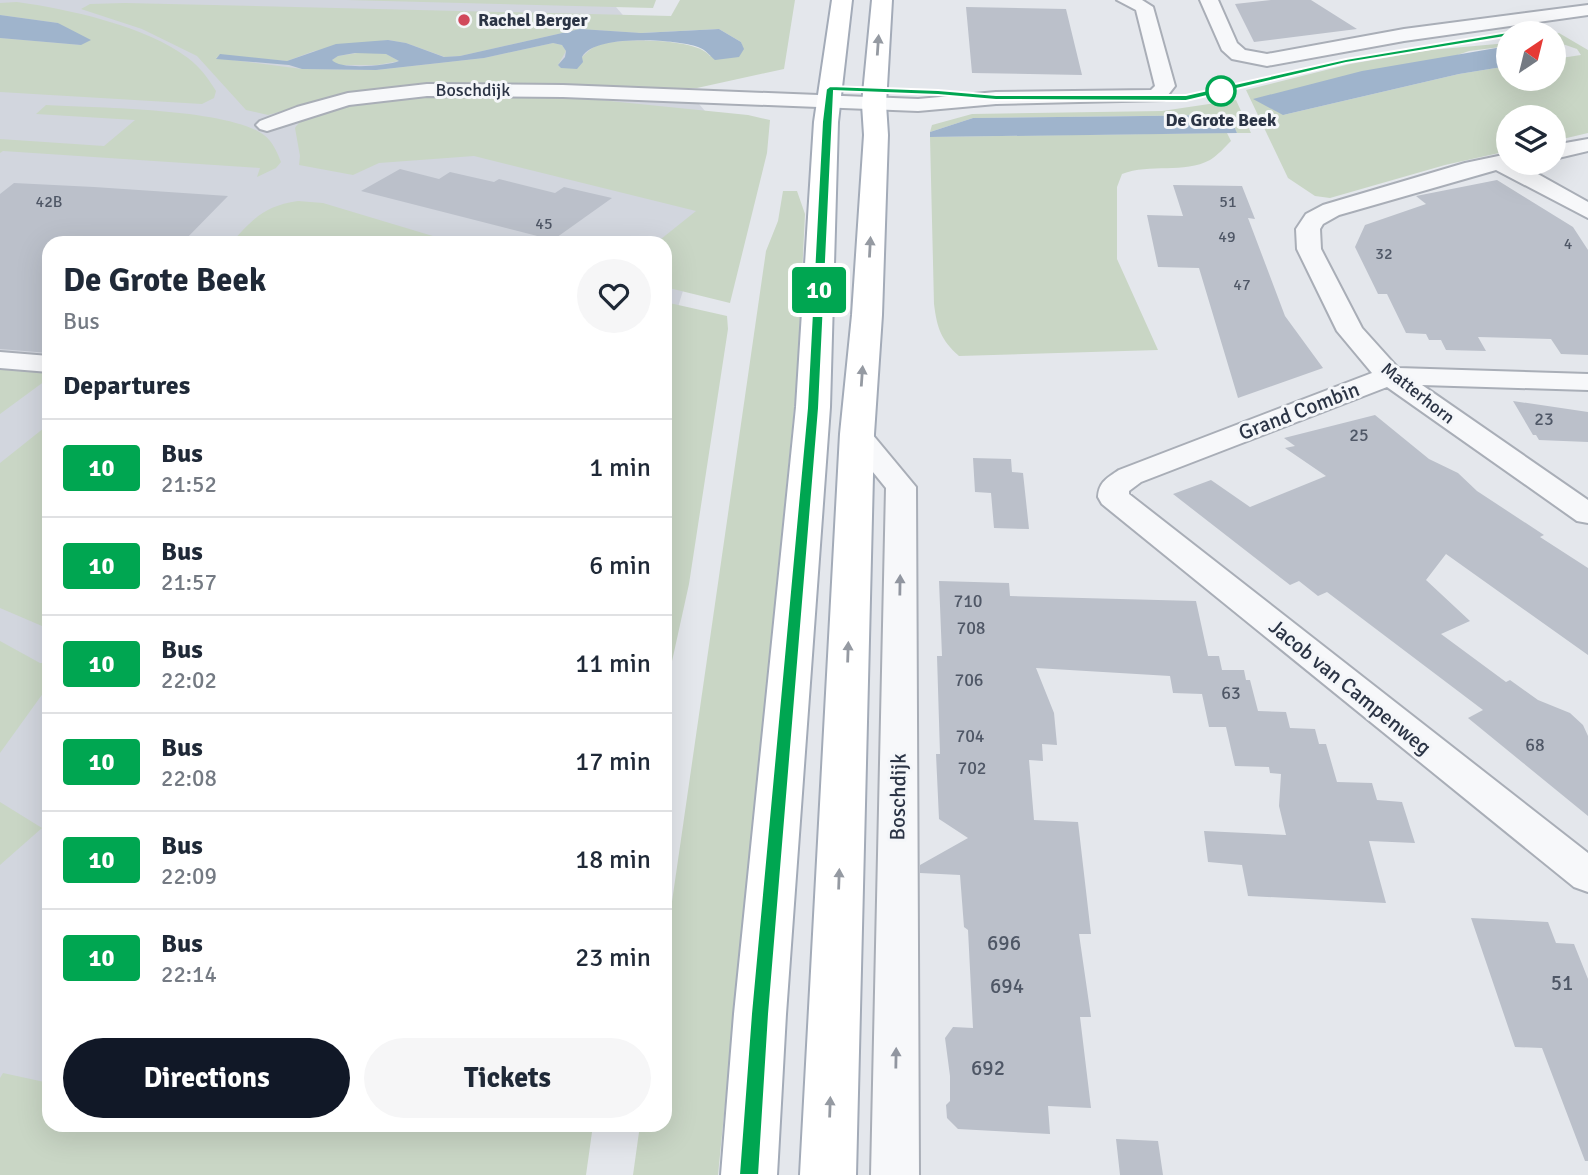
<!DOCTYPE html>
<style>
:root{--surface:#fff;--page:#f6f6f7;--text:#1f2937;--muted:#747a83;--line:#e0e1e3;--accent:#111827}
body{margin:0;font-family:Signika,sans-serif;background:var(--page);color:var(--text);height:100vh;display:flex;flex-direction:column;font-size:26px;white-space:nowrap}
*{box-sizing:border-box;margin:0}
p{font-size:23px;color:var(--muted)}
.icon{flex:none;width:38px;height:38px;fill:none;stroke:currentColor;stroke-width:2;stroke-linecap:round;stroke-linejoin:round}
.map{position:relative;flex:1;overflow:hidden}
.sheet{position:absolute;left:42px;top:236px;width:630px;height:896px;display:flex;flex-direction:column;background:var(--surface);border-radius:21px;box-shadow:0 7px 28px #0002}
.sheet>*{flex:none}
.badge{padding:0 14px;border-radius:5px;font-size:24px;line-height:46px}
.needle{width:46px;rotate:35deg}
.controls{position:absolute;left:1496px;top:21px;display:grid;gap:14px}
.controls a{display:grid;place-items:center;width:70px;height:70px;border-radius:50%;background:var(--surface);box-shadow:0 7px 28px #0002;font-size:35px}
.map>.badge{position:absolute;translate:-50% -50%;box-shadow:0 0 0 4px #fff}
h2{padding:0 21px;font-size:26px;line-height:63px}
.round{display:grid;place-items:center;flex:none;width:74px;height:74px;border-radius:37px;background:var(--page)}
.head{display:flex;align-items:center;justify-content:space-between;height:119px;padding:0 21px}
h1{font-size:33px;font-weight:800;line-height:52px}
.action{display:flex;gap:14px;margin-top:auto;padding:14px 21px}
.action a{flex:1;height:80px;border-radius:42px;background:var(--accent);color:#fff;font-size:28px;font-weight:800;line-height:80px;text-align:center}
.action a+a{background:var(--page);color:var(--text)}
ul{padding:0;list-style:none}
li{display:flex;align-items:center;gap:21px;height:98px;padding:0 21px;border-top:2px solid var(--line)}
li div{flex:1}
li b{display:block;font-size:26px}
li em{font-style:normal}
li .badge{min-width:77px;font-weight:700;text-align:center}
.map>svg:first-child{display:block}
.built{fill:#d2d6de}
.green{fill:#c9d6c5;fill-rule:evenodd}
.water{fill:#9fb4cc;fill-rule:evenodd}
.building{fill:#bbc0ca}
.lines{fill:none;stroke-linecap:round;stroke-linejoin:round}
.street-casing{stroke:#a9aeb7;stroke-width:4}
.primary-casing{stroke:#a3abb8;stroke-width:4}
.street{fill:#f7f8fa;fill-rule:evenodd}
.primary{fill:#fff;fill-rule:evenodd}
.oneway{fill:#959aa2}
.oneway2{fill:#9196a0}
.line{fill:#00a651;stroke:#fff;stroke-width:2}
.poi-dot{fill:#d1495b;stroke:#f4f6f9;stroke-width:2.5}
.stop-dot{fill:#fff;stroke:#00a651;stroke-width:3.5}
.labels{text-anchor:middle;stroke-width:6;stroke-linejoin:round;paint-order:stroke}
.far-number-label{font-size:16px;fill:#4f5766}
.far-poi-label{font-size:18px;font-weight:bold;fill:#2b3445;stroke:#f4f6f9;text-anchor:start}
.far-street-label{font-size:18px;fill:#2b3445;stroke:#f4f6f9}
.far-stop-label{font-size:18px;font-weight:bold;fill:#2b3445;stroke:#f4f6f9}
.number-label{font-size:18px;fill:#4f5766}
.street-label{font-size:21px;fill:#2b3445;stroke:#f4f6f9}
.near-number-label{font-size:21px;fill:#4f5766}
</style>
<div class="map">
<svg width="1588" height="1175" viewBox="0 0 1588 1175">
<rect width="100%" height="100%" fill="#e4e7ec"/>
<path class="built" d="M0,0H610L729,139L665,350V243H49V1125L0,1175Z"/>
<path class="green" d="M346,0H656L653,8Z
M680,0H795L784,69L697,88H583L327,99L268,115L246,110L197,56L142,29L81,9L90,4L125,3L671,16ZM580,29L641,33L719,29L741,42L743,49L710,56C698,38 623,38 603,44C592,46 588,52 581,58C576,62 567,65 561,68L558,65L566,51L562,45L553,43L484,58L376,70L302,69L216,58L220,55L287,61L314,51L388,40L406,43L445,57L460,56Z
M17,2C68,9 146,26 188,58C200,67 208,78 216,91L214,98L202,104L0,92V38L81,45L58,23L0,15V3Z
M1559,33L1588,50V133L1554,141V117H1508V151L1445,165L1330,198L1315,196L1288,178L1246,90L1350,64L1430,50L1508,43V46L1469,51L1283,115L1459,74L1508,66V79H1554V59L1581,55L1577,49L1554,41V34Z
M364,52L386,54L399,61L377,65H334L332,60L338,56Z
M412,94L560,96L748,115L770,120L767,153L730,303L665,287V243H656L696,211L474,156L379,163L353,175L299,165L300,156L295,128C314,101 380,99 412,94Z
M1236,100L1251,133H1237L1228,115L973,118L930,132L932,125L972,114L1162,111Z
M46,105C95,108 227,108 264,135C273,142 277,152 281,162L276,168L257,177L260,168L3,151L0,153V139L104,146L135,120L36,114Z
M1227,133L1231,141C1225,147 1218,155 1210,160C1184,174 1150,163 1122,174L1117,187V259L1158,350L959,356C941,340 937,328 934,304L930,137Z
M783,191H797L805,214L797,379L718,1175H633L640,1125H665V950L766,251L778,221Z
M298,201L323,203L456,243H231C254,218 264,206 298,201Z
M665,302L727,316L728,329L689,584L665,693Z
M0,366L49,370V378L0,414Z
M49,424V629L0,608V463Z
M0,641L40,663H49V685L0,753Z
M0,802L42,828L0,865Z
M3,1073L49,1083V1125H593L586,1175H0V1078Z"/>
<path class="water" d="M0,15L58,23L91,40L81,45L0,38Z
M580,29L641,33L719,29L741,42L744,49L739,57L715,60C709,55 706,50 698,47C675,39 594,34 582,57L583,62L577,69L561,68L558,65L565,57L566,51L562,45L553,43L484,58L376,70L302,69L289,65L216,59L220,54L287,61L336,44L388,40L406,43L444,57L460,56ZM355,53L386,54L399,61C388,66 339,70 332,60L338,56Z
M1508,46V66L1459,74L1283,115L1253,99L1362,71Z
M1229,115L1237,133L930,137V132L973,118Z"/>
<path class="building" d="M1271,0H1311L1357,29L1254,42L1235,4Z
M966,7L1066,9L1082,75L972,73Z
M400,169L439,179L450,172L494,182L499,179L555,193L564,187L612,198L553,240L361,191Z
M1497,180L1573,227L1588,250V355L1561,354L1551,339L1478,337L1486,351L1446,350L1441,340H1429L1426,334L1406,333L1387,294H1378L1355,247L1365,225L1426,204L1416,196Z
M14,183L94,187L228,196L182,243H49V353L0,349V194Z
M1173,185L1242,186L1255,219L1248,218L1285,316L1323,368L1238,398L1199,268L1158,267L1147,215L1183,216Z
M1513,401L1588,412V442L1539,440L1536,435H1533Z
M1375,415L1429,459L1458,473L1477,491L1544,535L1540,537L1588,568V655L1446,554L1426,580L1470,621L1441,634L1506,682L1510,680L1538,700L1570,713L1583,725L1588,736V816L1468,718L1483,710L1327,592L1318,596L1299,581L1290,585L1173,494L1211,480L1250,507L1326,476L1285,448L1295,446L1284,438Z
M973,458L1011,459L1012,472L1023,473L1029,529L994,528L991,493L975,492Z
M939,581L1009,583L1010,596L1196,601L1208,656H1219L1222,670H1244L1246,680H1250L1258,711L1286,712L1290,728L1315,729L1319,744H1326L1337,782L1372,783L1377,800L1402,802L1415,843L1369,841L1386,903L1248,896L1242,865L1208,862L1204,831L1286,835L1279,806L1281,774L1270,773L1269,767L1235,766L1226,727H1209L1202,694L1173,693L1170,676L1036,668L1054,713L1057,745L1042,744L1043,761L1029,760L1034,820L1078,822L1091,934H1079L1091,1017H1080L1091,1108L1048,1106L1050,1134L958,1129L947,1118L946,1105L950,1101V1076L945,1038L953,1027L973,1028L968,930L964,927L960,875L920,873V865L968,838L939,819L936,754H940L937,656H942Z
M1471,918L1548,922L1556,943L1574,944L1588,979V1161H1585L1542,1048L1515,1047Z
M1116,1139L1158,1141L1163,1175H1120Z"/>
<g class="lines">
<defs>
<path id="street" d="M1117,0H1142L1153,7L1175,86L1164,100L996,104L918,111L563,97L427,96L349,105L267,131L260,129L256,125L260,121L297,107L348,93L427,84L563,85L918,99L996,92L1151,90L1155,86L1136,10Z
M1200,0H1218L1237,43L1245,50L1267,54L1404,29L1588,5V15L1404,41L1267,66L1232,59L1222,50Z
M1588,139V151L1554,159V145Z
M1508,154V163H1518L1588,202V218L1496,170L1339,215L1323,224L1320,229L1321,249L1362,328L1398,368L1588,374V390L1422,385L1588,500V523L1577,521L1387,387L1141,482L1129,491V494L1588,853V892L1574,887L1102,504L1098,497C1099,482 1107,478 1119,470L1372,373L1337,331L1297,249L1296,229L1306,214L1323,205L1465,163Z
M0,352L49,356V372L0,368Z
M857,425L867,428L916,487L919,1175H871L886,488L842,434L847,428Z"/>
<path id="primary" d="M832,0H852L838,122L830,407L786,1014L777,1175H721L734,1014L796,407L814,122Z
M872,0H892L886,104L888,135L882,315L874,434L856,1175H800L840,434L852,315L864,135L862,104Z"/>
</defs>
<use href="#street" class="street-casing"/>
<use href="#primary" class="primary-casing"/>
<use href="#street" class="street"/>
<use href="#primary" class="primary"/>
</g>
<defs><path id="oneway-solid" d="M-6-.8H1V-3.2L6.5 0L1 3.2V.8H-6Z" transform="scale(1.75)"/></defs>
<g class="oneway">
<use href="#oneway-solid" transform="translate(878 45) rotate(-86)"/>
<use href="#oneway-solid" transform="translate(870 247) rotate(-87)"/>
<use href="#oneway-solid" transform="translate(862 376) rotate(-86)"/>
<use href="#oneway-solid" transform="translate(848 652) rotate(-88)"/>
<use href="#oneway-solid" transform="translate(839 879) rotate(-88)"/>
<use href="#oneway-solid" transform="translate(830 1107) rotate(-88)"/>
</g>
<g class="oneway2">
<use href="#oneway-solid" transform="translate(900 585) rotate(-89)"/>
<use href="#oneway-solid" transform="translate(896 1058) rotate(-89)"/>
</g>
<path class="line" d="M1508,32L1511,36L1346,63L1186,101L996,100L938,95L834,91L819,408L769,1014L759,1175H739L751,1014L807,408L822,122L826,89L830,86L938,90L996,95H1186L1346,59Z"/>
<circle class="poi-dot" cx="464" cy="20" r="7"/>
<circle class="stop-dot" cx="1221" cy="91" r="14"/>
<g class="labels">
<g class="far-number-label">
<text x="49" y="207">42B</text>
<text x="1228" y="207">51</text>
<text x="544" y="229">45</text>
<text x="1227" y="242">49</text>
<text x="1568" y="249">4</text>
<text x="1384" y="259">32</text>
<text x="1242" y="290">47</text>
</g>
<g class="far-poi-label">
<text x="478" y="26">Rachel Berger</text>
</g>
<g class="far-street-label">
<text x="473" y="96">Boschdijk</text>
<text transform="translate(1418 393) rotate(38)" y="6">Matterhorn</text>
</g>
<g class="far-stop-label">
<text x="1221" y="126">De Grote Beek</text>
</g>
<g class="number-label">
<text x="1544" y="425">23</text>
<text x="1359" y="441">25</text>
<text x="968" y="607">710</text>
<text x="971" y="634">708</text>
<text x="969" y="686">706</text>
<text x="1231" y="699">63</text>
<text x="970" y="742">704</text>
<text x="1535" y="751">68</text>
<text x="972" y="774">702</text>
</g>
<g class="street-label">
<text transform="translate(1299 411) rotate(-21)" y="7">Grand Combin</text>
<text transform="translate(1350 687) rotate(39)" y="7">Jacob van Campenweg</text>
<text transform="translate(898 797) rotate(-89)" y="7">Boschdijk</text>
</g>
<g class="near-number-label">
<text x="1004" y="950">696</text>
<text x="1562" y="990">51</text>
<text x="1007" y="993">694</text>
<text x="988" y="1075">692</text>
</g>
</g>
</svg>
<div class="controls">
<a><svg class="needle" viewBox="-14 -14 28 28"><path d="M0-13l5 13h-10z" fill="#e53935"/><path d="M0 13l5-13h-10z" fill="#747a83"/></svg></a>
<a><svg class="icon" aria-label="layers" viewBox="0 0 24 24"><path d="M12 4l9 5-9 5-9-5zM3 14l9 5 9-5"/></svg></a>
</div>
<b class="badge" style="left:819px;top:290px;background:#00a651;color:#fff">10</b>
<section class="sheet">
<div class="head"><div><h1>De Grote Beek</h1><p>Bus</p></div><a class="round"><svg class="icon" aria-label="heart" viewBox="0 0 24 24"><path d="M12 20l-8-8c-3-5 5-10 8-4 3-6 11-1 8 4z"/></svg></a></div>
<h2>Departures</h2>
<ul>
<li><span class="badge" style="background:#00a651;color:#fff">10</span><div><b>Bus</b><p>21:52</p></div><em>1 min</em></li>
<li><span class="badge" style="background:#00a651;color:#fff">10</span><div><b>Bus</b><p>21:57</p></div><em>6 min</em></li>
<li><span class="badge" style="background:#00a651;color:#fff">10</span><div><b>Bus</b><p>22:02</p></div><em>11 min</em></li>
<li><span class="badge" style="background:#00a651;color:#fff">10</span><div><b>Bus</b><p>22:08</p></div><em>17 min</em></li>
<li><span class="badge" style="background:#00a651;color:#fff">10</span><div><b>Bus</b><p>22:09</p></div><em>18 min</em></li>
<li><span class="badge" style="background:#00a651;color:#fff">10</span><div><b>Bus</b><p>22:14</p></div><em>23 min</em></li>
</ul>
<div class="action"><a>Directions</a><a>Tickets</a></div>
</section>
</div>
